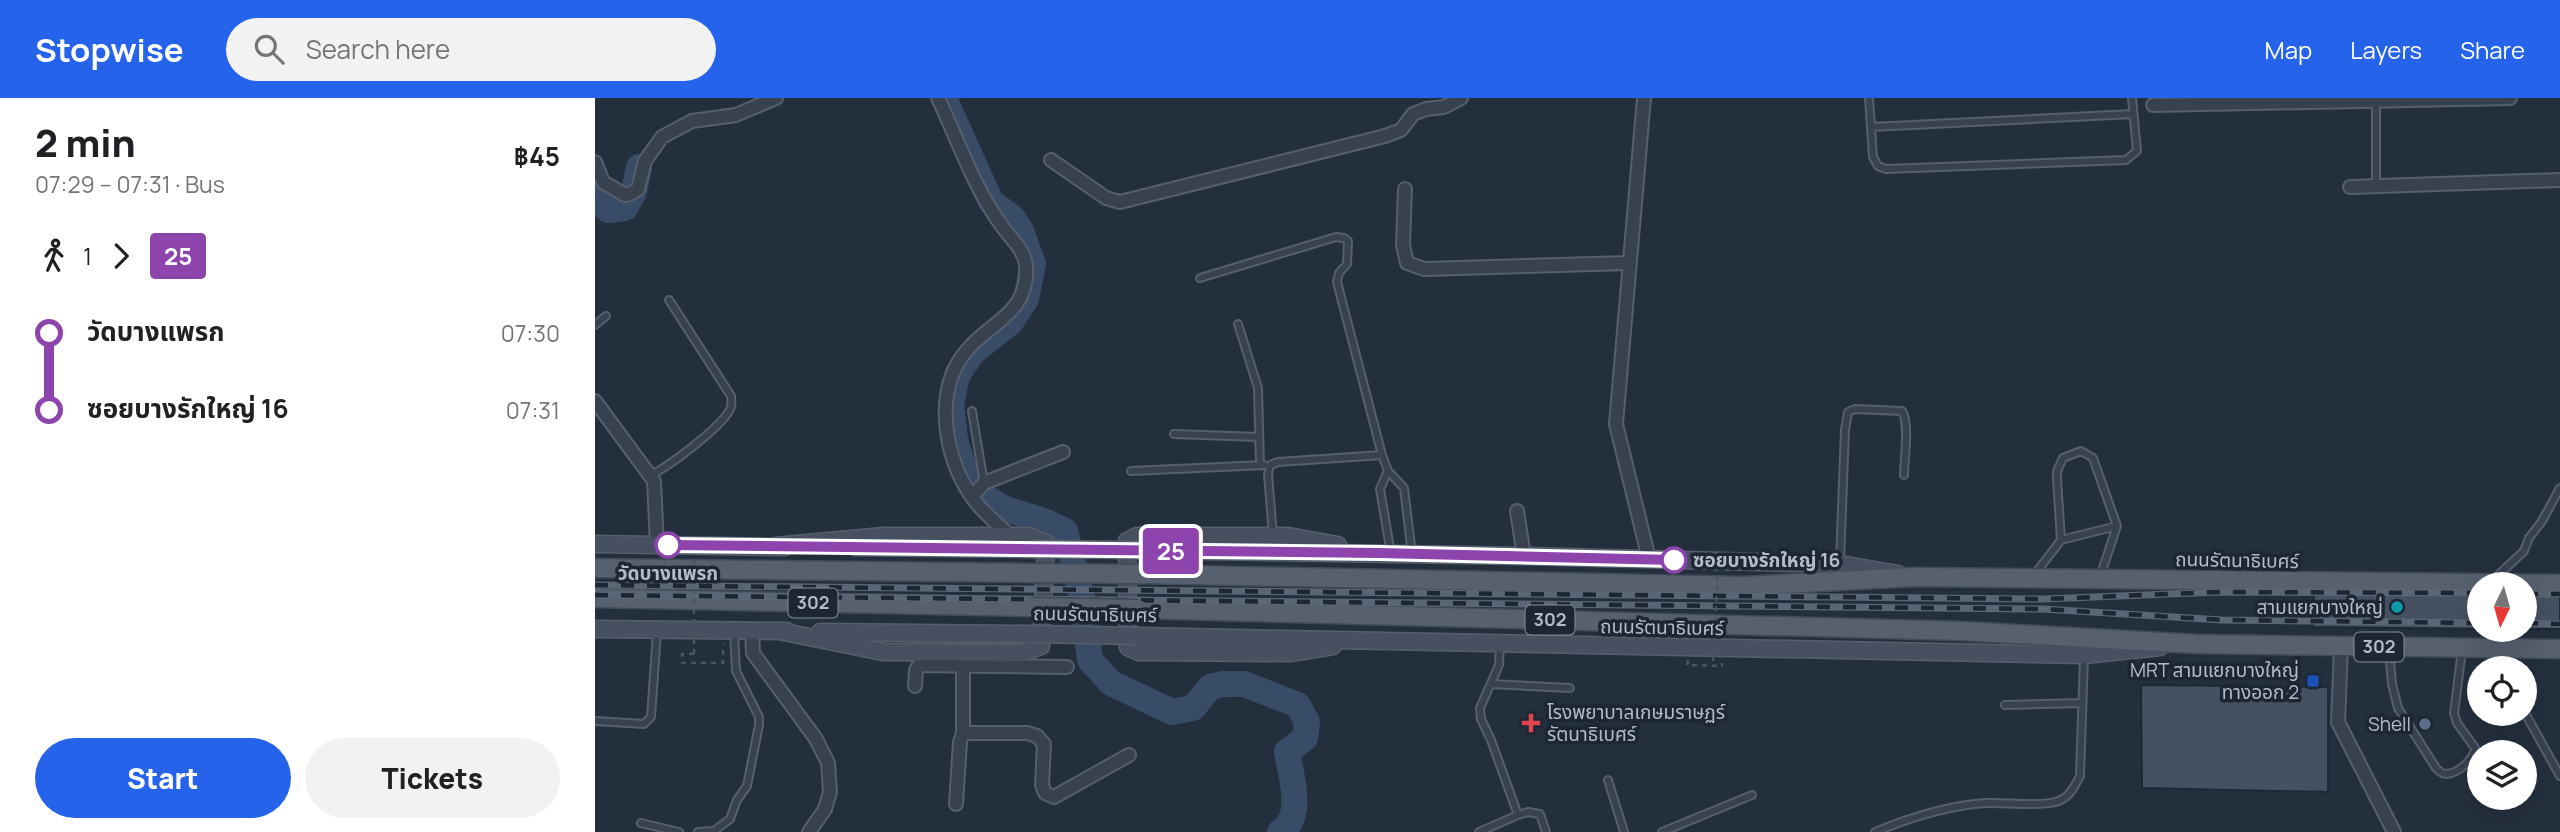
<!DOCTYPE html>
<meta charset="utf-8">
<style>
:root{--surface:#fff;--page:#f2f2f2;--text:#202124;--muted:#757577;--accent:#2563eb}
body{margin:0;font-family:Manrope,"Noto Sans Thai",sans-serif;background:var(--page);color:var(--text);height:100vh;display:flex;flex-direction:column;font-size:26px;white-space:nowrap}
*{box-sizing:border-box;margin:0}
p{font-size:23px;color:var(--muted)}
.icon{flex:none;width:38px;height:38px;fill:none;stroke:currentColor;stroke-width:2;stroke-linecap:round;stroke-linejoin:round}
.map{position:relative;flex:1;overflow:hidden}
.side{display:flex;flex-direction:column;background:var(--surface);width:595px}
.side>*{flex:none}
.badge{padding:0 14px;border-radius:5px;font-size:24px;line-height:46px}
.needle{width:46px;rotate:185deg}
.controls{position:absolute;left:1872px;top:474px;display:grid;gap:14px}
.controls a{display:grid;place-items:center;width:70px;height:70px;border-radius:50%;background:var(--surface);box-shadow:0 7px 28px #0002;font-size:35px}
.map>.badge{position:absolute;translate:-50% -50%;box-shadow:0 0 0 4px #fff}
.legs{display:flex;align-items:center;gap:10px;height:77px;padding:0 35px;font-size:23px}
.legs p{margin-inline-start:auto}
.overview{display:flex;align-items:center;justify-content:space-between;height:119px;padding:0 35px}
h1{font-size:38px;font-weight:800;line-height:52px}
.cta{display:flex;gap:14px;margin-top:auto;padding:14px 35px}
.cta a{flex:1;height:80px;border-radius:42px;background:var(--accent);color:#fff;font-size:28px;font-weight:800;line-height:80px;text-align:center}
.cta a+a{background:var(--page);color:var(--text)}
ul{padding:0 35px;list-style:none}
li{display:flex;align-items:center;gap:24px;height:77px;font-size:26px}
li i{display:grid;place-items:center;width:10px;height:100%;margin:0 9px;background:currentColor}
li i::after{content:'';width:18px;height:18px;margin:-9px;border:5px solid;border-radius:50%;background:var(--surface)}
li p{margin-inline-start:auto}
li:first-child i{background:linear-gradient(#0000 50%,currentColor 0)}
li:last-child i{background:linear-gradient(currentColor 50%,#0000 0)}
header{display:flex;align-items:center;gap:42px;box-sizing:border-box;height:98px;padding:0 35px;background:var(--accent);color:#fff}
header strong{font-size:33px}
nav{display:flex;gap:38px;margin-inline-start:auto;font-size:24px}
.search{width:490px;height:63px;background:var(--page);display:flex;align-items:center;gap:18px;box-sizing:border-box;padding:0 24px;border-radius:38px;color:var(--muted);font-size:26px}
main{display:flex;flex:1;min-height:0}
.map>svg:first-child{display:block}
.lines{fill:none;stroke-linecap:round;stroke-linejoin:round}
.river{stroke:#394c67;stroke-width:26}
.building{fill:#455162;stroke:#1f2835;stroke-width:2}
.service-casing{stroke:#565f6c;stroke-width:10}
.minor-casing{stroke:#565f6c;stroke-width:16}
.secondary-casing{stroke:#565f6c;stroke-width:19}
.primary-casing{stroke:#414a57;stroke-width:21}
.path{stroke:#44595c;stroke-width:2.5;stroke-dasharray:5 5;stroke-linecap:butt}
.service{stroke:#38414e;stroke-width:6}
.minor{stroke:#38414e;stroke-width:12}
.secondary{stroke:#465061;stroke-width:16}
.primary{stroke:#56606e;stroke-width:18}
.rail-casing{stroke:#5a6575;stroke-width:7}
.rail{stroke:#1d2633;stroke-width:4.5;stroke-dasharray:13;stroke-linecap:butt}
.secondary-bridge-casing{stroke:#565f6c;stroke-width:19;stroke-linecap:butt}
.primary-bridge-casing{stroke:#414a57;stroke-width:21;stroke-linecap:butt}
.path-bridge{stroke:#44595c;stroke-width:2.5;stroke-dasharray:5 5;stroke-linecap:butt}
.secondary-bridge{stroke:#465061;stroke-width:16}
.primary-bridge{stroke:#56606e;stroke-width:18}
.line-1-casing{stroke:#fff;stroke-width:16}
.line-1{stroke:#8e44ad;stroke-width:10}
.stop-1-dot{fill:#fff;stroke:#8e44ad;stroke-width:3.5}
.culture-dot{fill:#0f9aa8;stroke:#1d2633;stroke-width:2.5}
.transit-dot{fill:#1a4fb4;stroke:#1d2633;stroke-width:2.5}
.health-dot{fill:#e0444e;stroke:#1d2633;stroke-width:2.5}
.service-dot{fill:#5c6f8a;stroke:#1d2633;stroke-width:2.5}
.labels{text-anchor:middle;stroke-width:7;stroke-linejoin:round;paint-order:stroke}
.shield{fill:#1d2633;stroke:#878f9c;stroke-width:2}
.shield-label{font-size:18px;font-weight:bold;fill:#b4bcc9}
.stop-label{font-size:19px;font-weight:bold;fill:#b4bcc9;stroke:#1d2633;text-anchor:start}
.street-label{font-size:19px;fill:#b4bcc9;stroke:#1d2633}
.poi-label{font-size:19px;fill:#b4bcc9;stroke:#1d2633;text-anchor:end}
</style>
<header>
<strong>Stopwise</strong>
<div class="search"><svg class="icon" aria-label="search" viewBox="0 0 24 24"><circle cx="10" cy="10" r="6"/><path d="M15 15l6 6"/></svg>Search here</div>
<nav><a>Map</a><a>Layers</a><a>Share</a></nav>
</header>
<main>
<section class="side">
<div class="overview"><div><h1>2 min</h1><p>07:29 – 07:31 · Bus</p></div><b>฿45</b></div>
<div class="legs"><svg class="icon" aria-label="walk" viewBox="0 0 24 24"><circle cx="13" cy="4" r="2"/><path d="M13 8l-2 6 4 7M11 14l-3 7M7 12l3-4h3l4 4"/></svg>1<svg class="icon" aria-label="forward" viewBox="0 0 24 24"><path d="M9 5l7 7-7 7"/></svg><b class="badge" style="background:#8e44ad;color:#fff">25</b></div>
<ul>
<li><i style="color:#8e44ad"></i><b>วัดบางแพรก</b><p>07:30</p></li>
<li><i style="color:#8e44ad"></i><b>ซอยบางรักใหญ่ 16</b><p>07:31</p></li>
</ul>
<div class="cta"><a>Start</a><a>Tickets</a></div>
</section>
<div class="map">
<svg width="1965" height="734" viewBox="0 0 1965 734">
<rect width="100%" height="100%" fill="#242f3e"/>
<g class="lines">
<path class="river" d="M349,0L396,104L418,120L426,133L438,166L431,201L416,224L378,254L362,277L356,306L360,342L369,370L381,394L410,411L449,423L470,433L487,498L495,562L516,585L577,614L598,610L615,589L628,586H649L703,607L712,624L710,640L692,654C696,678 710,719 685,734
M0,100L13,112L30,110L39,94L44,69"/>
</g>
<path class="building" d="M1719,495L1885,497V531L1718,529Z
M1930,497H1965V531H1930Z
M1546,587L1733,589V694L1547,690Z"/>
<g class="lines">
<defs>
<path id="service" d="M1274,0L1278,59L1283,68L1291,71L1531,62L1542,53L1537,0
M1781,2V89
M1276,29L1538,16
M605,180L741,139L749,140L753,143L752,166L744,175L742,184L787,357L793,373L809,390L817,456
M643,226L663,290L665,367
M0,227L11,218
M377,313L389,385
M579,336L664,339
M536,373L669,367
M793,373L785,391L796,456
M56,377C74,368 130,327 136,309C137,305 136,302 136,298L74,202
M678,437L673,376L675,367L683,364L787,357
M1466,442L1522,428
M1245,464L1250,332L1253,314L1260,311L1307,313C1315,325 1309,362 1309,377
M1440,476L1466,442L1462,381V373L1468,360L1486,353L1498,360L1522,428L1505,479
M1898,482L1929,453L1934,440L1947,423L1965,390
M1794,552L1797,586L1803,610L1841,670C1844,673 1847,676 1851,676C1863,676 1879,661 1880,650L1862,625L1859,615L1867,552
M1912,552L1916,570
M897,586L975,590
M1410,607L1487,605
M1930,615L1965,678
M0,623L49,626L56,619L62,534
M1013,682L1029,734
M923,717L933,714L945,716L951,734
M46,725L84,734
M103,734L119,733L135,721L142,702L152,688L164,627V619L141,573L139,534
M884,734L923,717L896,642L886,621L885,610L904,567L905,546
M1067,734L1157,697
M1280,734C1316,719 1351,708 1390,705C1411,704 1440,709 1460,704C1474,701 1479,689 1485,678L1489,559"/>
<path id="minor" d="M343,0C363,42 379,90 407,128C416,141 430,152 431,168C434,215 397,223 373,251C338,290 348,358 377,399C387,414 402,425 414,437
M1049,0L1021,326L1054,461
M1558,7L1915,0
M456,62L511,100L525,104L790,38L806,32L818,16L831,11L849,9L866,0
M0,64L8,84L30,97L35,96L43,91L50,63L67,39L97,23L141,17L181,0
M1755,89L1965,82
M810,91L808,147L812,165L829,171L1033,165
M0,303L59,383L62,447
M377,399L389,385L468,354
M922,413L929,458
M157,533L158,555L221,641L233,665L235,694L230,711L214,734
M1746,549L1743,624L1799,734
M320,588L321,572L324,567L472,569
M368,635H432L442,638L449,646L447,687L450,695L459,699L534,657
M361,706L365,644L368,635V562"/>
<path id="secondary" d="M0,446L190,449
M180,448L289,438H433L451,445L446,548L428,555L288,554L184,533
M261,449L437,451
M544,452L929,458L1245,466L1303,476
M0,531L192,533
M225,534L436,536
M543,538L1489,557L1565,549
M738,548L695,555L544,554L533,549L532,443L542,438H693L743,447"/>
<path id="primary" d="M0,470L437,475
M544,476L1150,488L1319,479L1965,486
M0,500L436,509
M543,511L1367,533L1602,546L1965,551"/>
</defs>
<use href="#service" class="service-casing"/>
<use href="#minor" class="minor-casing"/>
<use href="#secondary" class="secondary-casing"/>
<use href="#primary" class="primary-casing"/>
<path class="path" d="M99,556H87V565H128V546
M1093,562L1092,567L1127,568V565"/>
<use href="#service" class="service"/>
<use href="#minor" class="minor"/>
<use href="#secondary" class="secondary"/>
<use href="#primary" class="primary"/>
<defs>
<path id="rail" d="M0,487L1448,501L1625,494L1885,495
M1930,496H1965
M0,497L1448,511L1627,522L1885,525
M1930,525L1965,526"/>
</defs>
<use href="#rail" class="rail-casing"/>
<use href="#rail" class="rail"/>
<defs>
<path id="secondary-bridge" d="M437,451L544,452
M436,536L543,538"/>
<path id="primary-bridge" d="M437,475L544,476
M436,509L543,511"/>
</defs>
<use href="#secondary-bridge" class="secondary-bridge-casing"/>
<use href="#primary-bridge" class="primary-bridge-casing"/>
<path class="path-bridge" d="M99,556V440
M1118,563L1124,453"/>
<use href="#secondary-bridge" class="secondary-bridge"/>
<use href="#primary-bridge" class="primary-bridge"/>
</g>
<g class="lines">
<defs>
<path id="line-1" d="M73,447L784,455L1079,462"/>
</defs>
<use href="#line-1" class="line-1-casing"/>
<use href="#line-1" class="line-1"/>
</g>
<g class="stop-1-dot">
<circle cx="73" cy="447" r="12"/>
<circle cx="1079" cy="462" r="12"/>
</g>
<circle class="culture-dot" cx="1802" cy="509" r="7"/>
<rect class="transit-dot" x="1711" y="576" width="14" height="14" rx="3.5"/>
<path class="health-dot" d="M932.5 614.5h7v7h7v7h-7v7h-7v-7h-7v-7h7z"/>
<circle class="service-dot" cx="1830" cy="626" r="7"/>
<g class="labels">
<g class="shield">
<rect x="193.5" y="490.5" width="49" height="29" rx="5"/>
<rect x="930.5" y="507.5" width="49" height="29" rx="5"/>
<rect x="1759.5" y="534.5" width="49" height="29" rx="5"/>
</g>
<g class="shield-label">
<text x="218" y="511">302</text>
<text x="955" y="528">302</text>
<text x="1784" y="555">302</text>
</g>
<g class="stop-label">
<text x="1098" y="469">ซอยบางรักใหญ่ 16</text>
<text x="73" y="482" text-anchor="middle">วัดบางแพรก</text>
</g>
<g class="street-label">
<text transform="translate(1642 462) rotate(1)" y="7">ถนนรัตนาธิเบศร์</text>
<text transform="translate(500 516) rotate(1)" y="7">ถนนรัตนาธิเบศร์</text>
<text transform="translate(1067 529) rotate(1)" y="7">ถนนรัตนาธิเบศร์</text>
</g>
<g class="poi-label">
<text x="1788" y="516">สามแยกบางใหญ่</text>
<text x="1704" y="579">MRT สามแยกบางใหญ่<tspan x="1704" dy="22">ทางออก 2</tspan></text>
<text x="952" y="621" text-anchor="start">โรงพยาบาลเกษมราษฏร์<tspan x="952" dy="22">รัตนาธิเบศร์</tspan></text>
<text x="1816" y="633">Shell</text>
</g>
</g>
</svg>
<div class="controls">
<a><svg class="needle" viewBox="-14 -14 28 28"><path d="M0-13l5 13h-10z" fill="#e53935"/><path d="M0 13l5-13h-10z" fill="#757577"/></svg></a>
<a><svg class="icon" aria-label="locate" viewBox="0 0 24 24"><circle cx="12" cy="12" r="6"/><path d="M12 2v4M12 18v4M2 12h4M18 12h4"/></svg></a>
<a><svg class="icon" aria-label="layers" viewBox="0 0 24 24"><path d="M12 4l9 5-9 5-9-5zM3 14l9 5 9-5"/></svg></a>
</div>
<b class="badge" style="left:576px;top:453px;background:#8e44ad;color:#fff">25</b>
</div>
</main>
